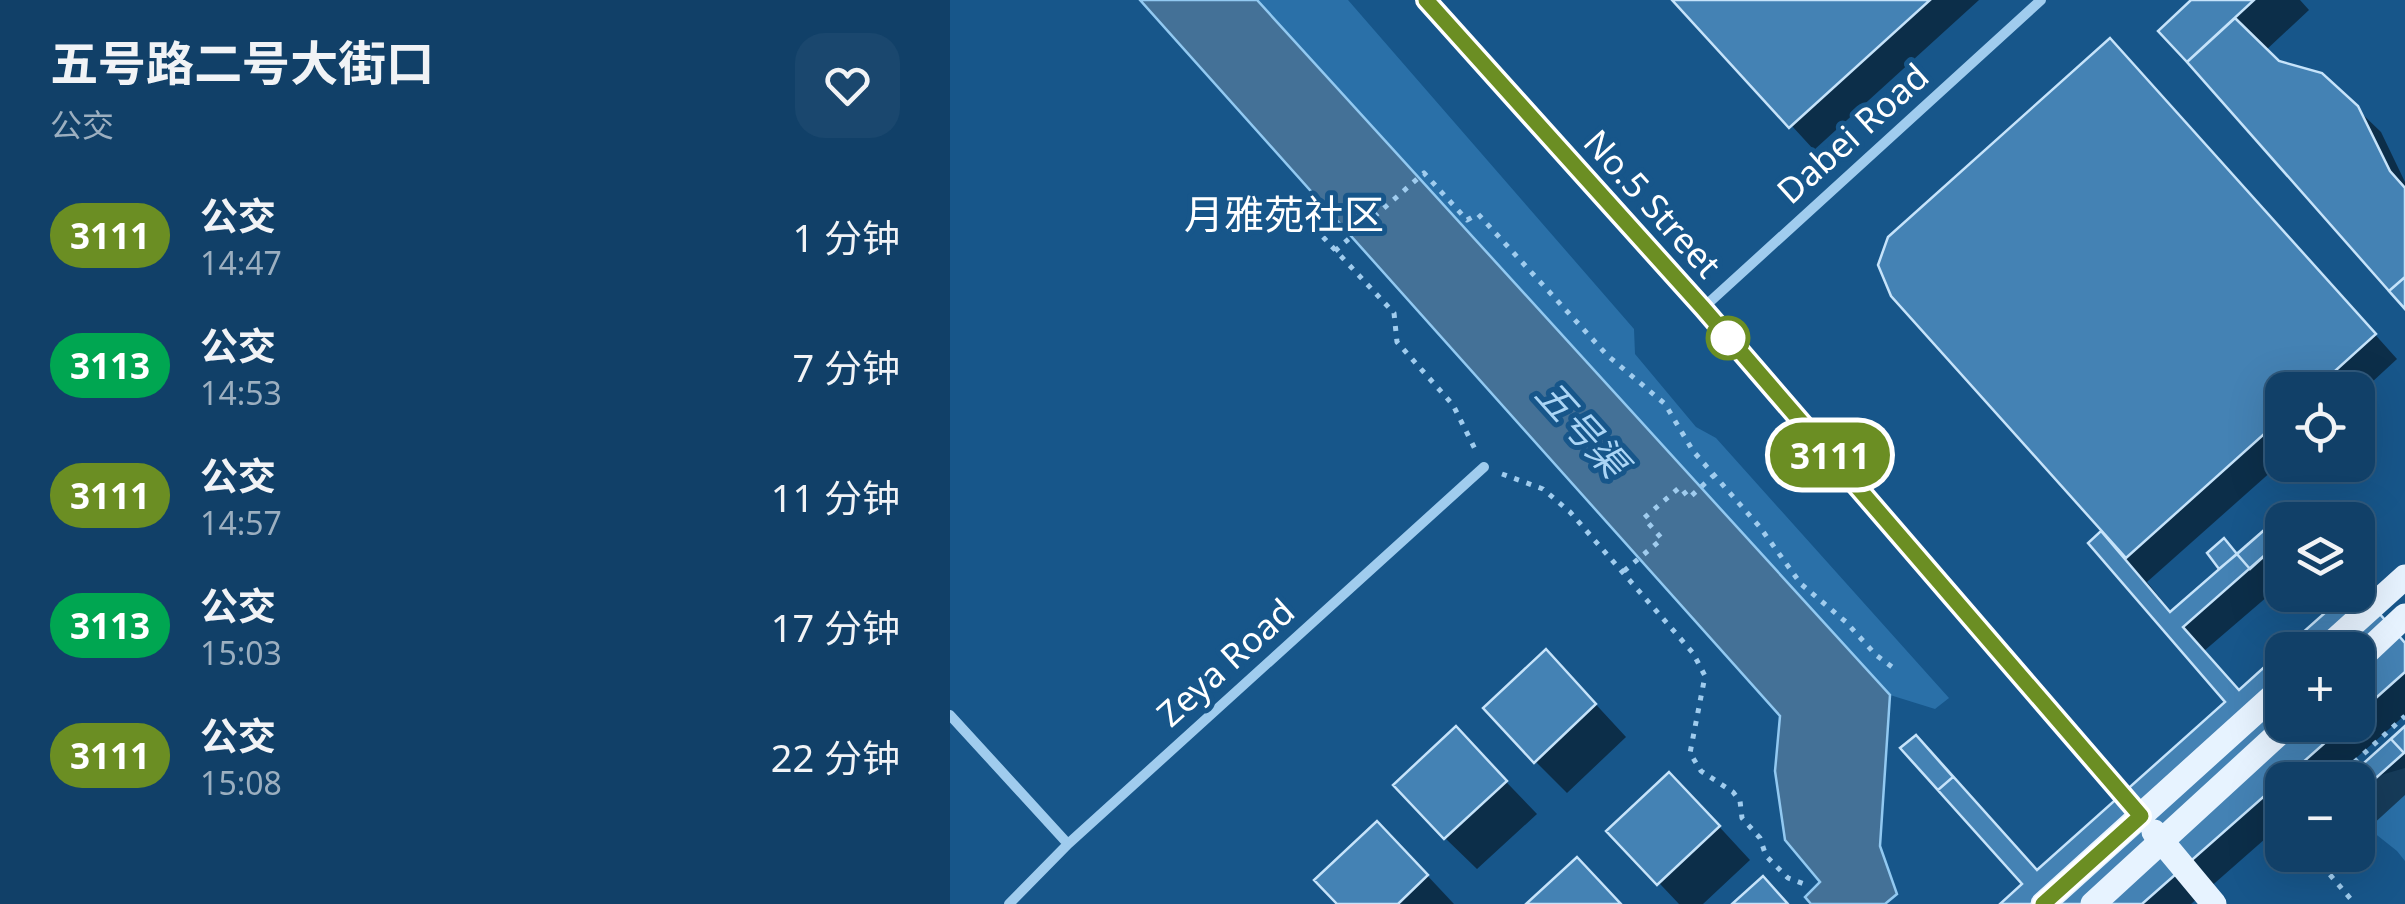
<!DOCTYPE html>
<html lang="zh">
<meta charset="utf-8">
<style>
:root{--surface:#114068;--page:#1a476e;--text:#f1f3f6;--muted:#9cafc0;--line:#30597c}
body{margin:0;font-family:"Noto Sans","Noto Sans SC",sans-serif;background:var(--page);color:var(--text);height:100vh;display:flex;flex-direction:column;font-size:38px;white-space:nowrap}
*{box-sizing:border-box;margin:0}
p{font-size:32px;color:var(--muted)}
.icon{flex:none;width:55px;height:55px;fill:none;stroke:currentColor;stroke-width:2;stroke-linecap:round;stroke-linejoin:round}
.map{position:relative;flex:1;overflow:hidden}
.drawer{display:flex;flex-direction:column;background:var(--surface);width:950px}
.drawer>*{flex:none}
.badge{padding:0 20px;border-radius:32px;font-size:35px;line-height:65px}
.buttons{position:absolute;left:1315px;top:372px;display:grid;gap:20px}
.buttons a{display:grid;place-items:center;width:110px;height:110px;border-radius:20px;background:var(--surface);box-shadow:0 10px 40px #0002,0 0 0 2px var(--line);font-size:50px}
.map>.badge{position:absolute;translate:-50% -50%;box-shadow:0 0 0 5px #fff}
.round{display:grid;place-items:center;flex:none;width:105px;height:105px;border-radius:30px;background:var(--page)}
.headline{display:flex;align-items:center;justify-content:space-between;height:170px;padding:0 50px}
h1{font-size:48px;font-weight:700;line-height:75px}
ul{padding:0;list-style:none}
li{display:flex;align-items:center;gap:30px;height:130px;padding:0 50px}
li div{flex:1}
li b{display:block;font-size:38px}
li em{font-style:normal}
li .badge{min-width:110px;font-weight:700;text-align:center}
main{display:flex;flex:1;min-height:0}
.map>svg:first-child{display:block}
.green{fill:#2a70a8}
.water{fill:#447197;stroke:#92c9f1;stroke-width:2.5}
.shadow{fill:#0007}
.building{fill:#4482b4;stroke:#c6e3fa;stroke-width:2.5}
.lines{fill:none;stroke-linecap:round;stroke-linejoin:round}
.path{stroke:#a0ccee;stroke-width:5;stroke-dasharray:5 8;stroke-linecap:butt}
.minor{stroke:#a0ccee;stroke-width:10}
.secondary{stroke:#cde5fa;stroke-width:20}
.primary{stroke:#e7f3ff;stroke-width:25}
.line-casing{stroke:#fff;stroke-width:22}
.line{stroke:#6b8e23;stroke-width:15}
.stop-dot{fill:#fff;stroke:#6b8e23;stroke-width:5}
.labels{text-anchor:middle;stroke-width:10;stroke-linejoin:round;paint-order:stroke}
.street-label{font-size:35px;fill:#fff;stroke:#17568a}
.water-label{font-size:38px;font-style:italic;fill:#abd5f5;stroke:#17568a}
.quarter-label{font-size:40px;fill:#fff;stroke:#17568a}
</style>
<main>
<section class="drawer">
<div class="headline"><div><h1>五号路二号大街口</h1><p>公交</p></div><a class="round"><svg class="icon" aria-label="heart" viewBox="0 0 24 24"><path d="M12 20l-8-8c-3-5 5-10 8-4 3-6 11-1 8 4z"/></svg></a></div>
<ul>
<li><span class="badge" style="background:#6b8e23;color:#fff">3111</span><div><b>公交</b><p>14:47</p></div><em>1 分钟</em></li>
<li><span class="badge" style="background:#00a651;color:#fff">3113</span><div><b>公交</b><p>14:53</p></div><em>7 分钟</em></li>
<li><span class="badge" style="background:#6b8e23;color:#fff">3111</span><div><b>公交</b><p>14:57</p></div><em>11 分钟</em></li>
<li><span class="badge" style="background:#00a651;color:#fff">3113</span><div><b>公交</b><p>15:03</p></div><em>17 分钟</em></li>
<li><span class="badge" style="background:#6b8e23;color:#fff">3111</span><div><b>公交</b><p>15:08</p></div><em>22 分钟</em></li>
</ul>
</section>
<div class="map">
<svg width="1455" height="904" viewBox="0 0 1455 904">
<rect width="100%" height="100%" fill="#17568a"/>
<path class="green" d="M307,0H398L684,329L685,354L746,427L766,438L999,698L985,709L940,695Z
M1455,768V861L1447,851L1408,820V790L1431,775Z"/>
<path class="water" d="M190,0H307L940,695L930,846L947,894L935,904H861L855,897L870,882L835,840L825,771L830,716Z"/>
<path class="shadow" d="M726,0H1029L864,150Z
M1245,0H1350L1359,10L1315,51L1328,64L1406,108L1431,132L1455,182V306L1211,31Z
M1183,64L1447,359L1408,395V390H1332V462L1197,582L1222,613L1273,569L1260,554L1287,557L1336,514L1343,520H1332V584L1254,651L1290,692L1332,654V725H1408V650H1337L1399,595H1408V592L1455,644V715L1381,780H1332V824L1241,904H1054L1278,703L1141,543L1155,531Z
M627,684L676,737L617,793L585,761Z
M1455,729V795L1408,838V780H1399Z
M537,762L587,814L527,869L495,838Z
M751,807L800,860L753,904H729L660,831Z
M459,856L504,904H391Z"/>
<path class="building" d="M722,0H980L839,128Z
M1241,0H1304L1237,62L1208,31Z
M1285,18L1329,61L1372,73L1408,106L1440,171L1455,188V277L1439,291L1237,62Z
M1160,38L1426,334L1364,390H1332V418L1176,558L941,296L928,265L938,237Z
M1455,277V309L1439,291Z
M1337,510L1345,520H1332V540L1233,627L1289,690L1332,651V725H1395L1352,763L1367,780H1340L1337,776L1192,904H1050L1072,884L950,748L966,735L1087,870L1275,702L1138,543L1151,531L1220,612Z
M1337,510L1345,520H1332V540L1300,569L1287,554Z
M1274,538L1287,554L1269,569L1257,553Z
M1408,589L1455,643V672L1408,714V650H1333L1395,595H1408Z
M596,649L646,704L584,763L533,708Z
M506,726L557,781L494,839L443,785Z
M1455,726V752L1408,794V780H1395Z
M1455,726V752L1454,753L1441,739Z
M966,735L1003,777L988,790L950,748Z
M719,772L770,826L707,885L656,831Z
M427,821L478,875L448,904H387L364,880Z
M627,857L671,904H576Z
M813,876L838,904H782Z"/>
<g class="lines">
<path class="path" d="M373,237L444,313L447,342L503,405L526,451
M385,251L474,173L517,220L528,214L657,355L715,404L743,451L809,526L851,584L896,622L926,655L946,670
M552,474L593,489L620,512L743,653L755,676L740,753L751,771L783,792L790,801L792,818L810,838L816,856L838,878L857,885
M674,571L712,539L694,518L730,487L739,498L763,476
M1385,780L1455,716
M1363,855L1405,904
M1328,863L1337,855"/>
<path class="minor" d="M753,308L1091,0
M0,715L118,844
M59,904L118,844L534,467"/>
<path class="secondary" d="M476,0L753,308L1191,816"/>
<path class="primary" d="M1374,650L1455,577
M1408,660L1455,616
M1204,832L1264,904
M1093,904L1332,688
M1143,904L1338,725"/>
</g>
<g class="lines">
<defs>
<path id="line" d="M476,0L753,308L1191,816L1093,904"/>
</defs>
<use href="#line" class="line-casing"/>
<use href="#line" class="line"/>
</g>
<circle class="stop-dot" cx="778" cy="338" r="20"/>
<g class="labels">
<g class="street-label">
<text transform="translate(903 134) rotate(-42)" y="12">Dabei Road</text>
<text transform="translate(702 204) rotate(48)" y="12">No.5 Street</text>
<text transform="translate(276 663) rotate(-42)" y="12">Zeya Road</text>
</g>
<g class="water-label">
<text transform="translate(631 429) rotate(48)" y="13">五号渠</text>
</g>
<g class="quarter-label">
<text x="334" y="229">月雅苑社区</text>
</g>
</g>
</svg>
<div class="buttons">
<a><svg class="icon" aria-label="locate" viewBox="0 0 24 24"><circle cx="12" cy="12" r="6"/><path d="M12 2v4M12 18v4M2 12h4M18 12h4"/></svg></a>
<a><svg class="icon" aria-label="layers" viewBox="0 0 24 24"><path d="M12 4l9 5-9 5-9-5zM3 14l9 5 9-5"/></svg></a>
<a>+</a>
<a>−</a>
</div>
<b class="badge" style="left:880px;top:455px;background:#6b8e23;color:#fff">3111</b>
</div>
</main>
